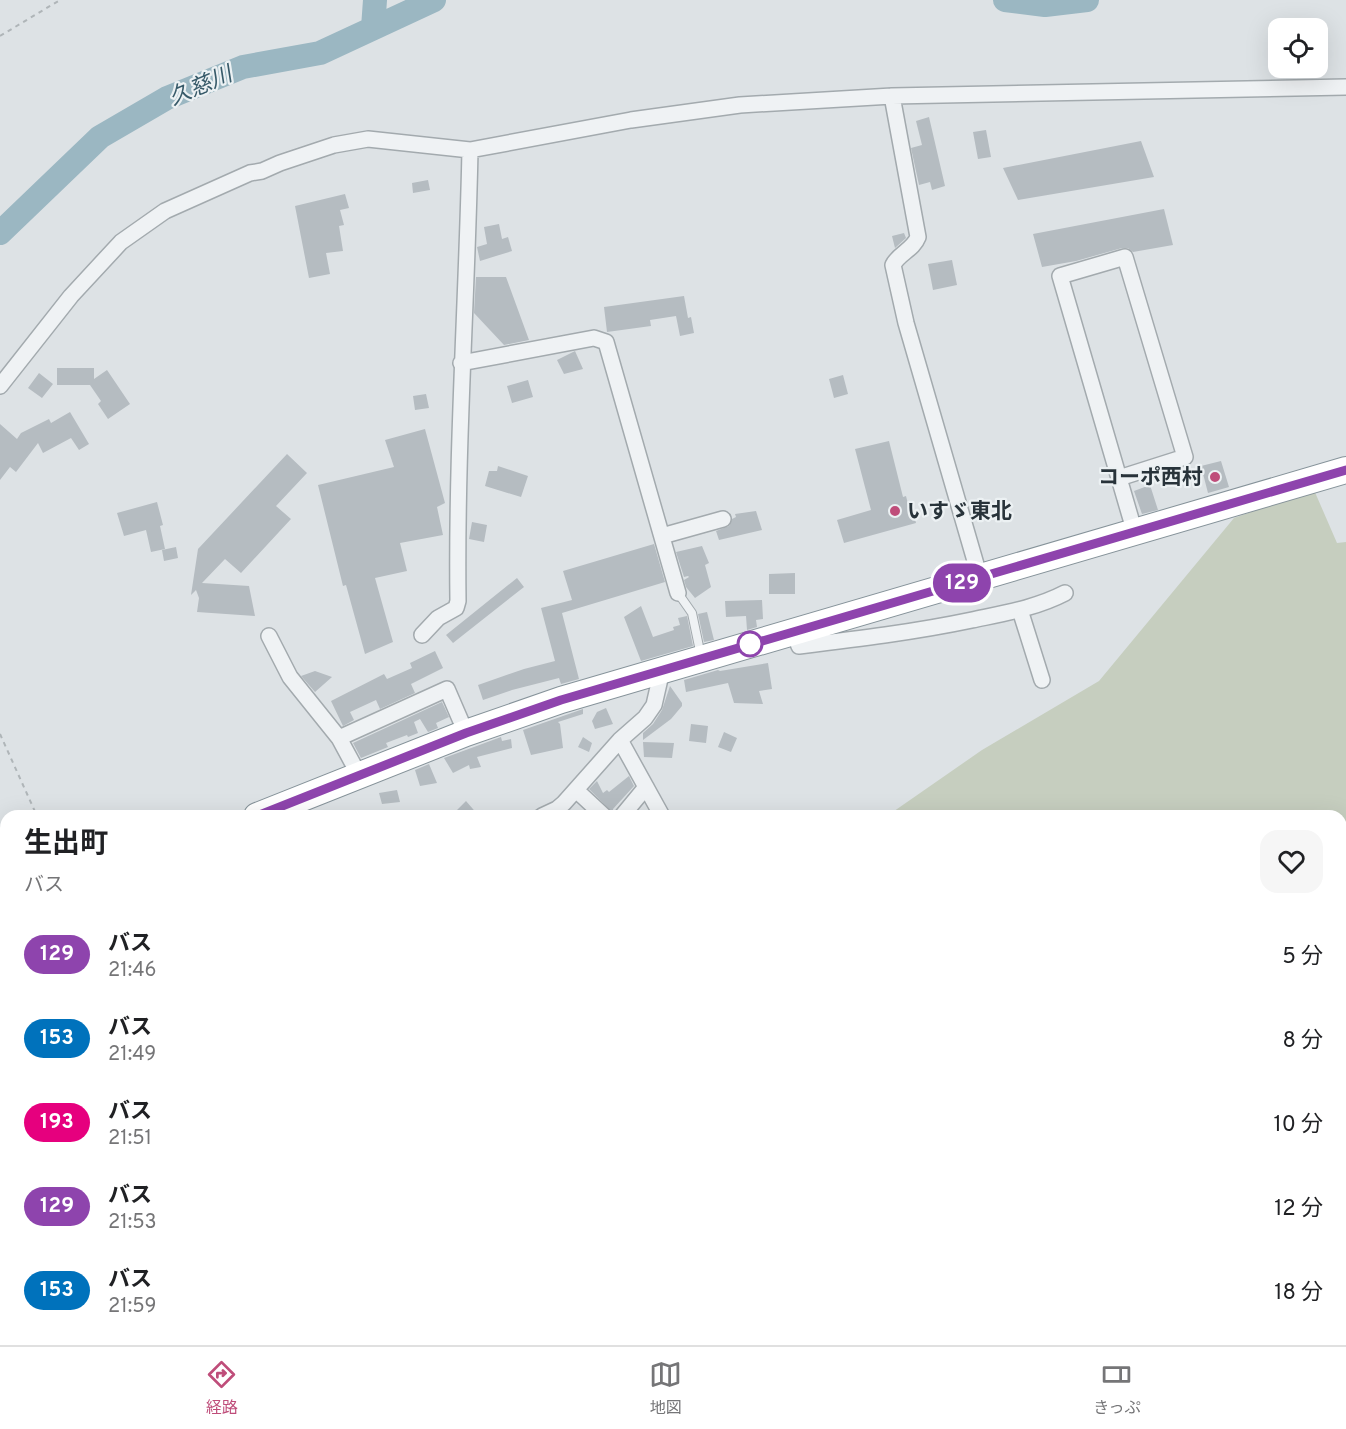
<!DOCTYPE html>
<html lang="ja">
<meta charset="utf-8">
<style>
:root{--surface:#fff;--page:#f6f6f6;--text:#202124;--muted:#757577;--line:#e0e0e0;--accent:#bf4d7a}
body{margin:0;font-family:Overpass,"Noto Sans JP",sans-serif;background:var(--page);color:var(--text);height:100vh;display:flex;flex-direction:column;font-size:22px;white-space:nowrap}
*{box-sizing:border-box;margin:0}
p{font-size:20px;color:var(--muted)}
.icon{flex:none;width:33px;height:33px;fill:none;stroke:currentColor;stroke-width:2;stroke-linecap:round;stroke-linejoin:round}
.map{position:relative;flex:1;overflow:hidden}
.sheet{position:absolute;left:0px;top:810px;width:1347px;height:536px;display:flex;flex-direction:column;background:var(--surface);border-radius:18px 18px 0 0;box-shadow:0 6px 24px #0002}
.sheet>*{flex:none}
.badge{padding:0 12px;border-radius:20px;font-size:21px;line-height:39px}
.controls{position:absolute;left:1268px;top:18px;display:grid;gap:12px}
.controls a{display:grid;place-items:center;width:60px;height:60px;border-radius:12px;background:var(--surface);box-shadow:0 6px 24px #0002;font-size:30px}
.map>.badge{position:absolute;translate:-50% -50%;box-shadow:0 0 0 3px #fff}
.round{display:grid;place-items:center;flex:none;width:63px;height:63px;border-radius:18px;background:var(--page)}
.headline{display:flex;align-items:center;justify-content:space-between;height:102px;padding:0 24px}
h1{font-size:28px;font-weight:700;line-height:45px}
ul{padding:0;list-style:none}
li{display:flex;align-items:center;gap:18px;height:84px;padding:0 24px}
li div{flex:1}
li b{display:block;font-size:22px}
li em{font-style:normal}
li .badge{min-width:66px;font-weight:700;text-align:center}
.tab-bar{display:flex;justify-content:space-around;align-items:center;height:84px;border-top:2px solid var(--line);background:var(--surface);font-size:16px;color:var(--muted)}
.tab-bar a{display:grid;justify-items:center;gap:3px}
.tab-bar .current{color:var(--accent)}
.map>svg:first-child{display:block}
.green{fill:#c6cebf}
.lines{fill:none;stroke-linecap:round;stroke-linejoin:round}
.river{stroke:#9bb7c2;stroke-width:24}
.building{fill:#b5bcc1}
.service-casing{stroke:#a3aaae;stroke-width:10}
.minor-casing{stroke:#a3aaae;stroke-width:18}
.trunk-casing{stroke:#86939a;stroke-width:28}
.path{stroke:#afb5b8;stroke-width:2;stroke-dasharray:4.5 4.5;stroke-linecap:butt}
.service{stroke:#eff2f4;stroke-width:8}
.minor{stroke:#eff2f4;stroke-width:15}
.trunk{stroke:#fff;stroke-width:26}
.line-casing{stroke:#fff;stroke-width:14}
.line{stroke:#8e44ad;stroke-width:9}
.poi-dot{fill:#bf4d7a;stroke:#ecf1f3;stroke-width:2}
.stop-dot{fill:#fff;stroke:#8e44ad;stroke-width:3}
.labels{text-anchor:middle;stroke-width:4.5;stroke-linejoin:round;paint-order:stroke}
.poi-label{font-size:21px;font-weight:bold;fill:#28333a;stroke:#ecf1f3;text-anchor:end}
.water-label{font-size:22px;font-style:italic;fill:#375a69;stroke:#ecf1f3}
</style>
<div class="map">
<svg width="1346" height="1345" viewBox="0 0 1346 1345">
<rect width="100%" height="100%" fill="#dde2e5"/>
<path class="green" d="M1314,490L1337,543L1346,542V1345H444L446,1340H1341V816H887L982,750L1099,681L1234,518Z
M6,1265V1340H321L323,1345H0V1273Z"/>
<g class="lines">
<path class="river" d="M1005,0L1045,5L1087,0
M373,28L375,0
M0,233L100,137L167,98L243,67L320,53L434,0"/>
</g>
<path class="building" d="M929,117L945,186L932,190L930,182L919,185L911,148L922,145L916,121Z
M986,130L991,157L978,159L973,132Z
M1141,141L1154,177L1018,200L1003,168Z
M428,180L430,190L413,193L412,183Z
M345,194L349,208L340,210L344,225L339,226L343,251L326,253L330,274L309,278L295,206Z
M1164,209L1173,245L1133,252L1128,248H1122L1076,261L1042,267L1033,234Z
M499,224L502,239L508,237L512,251L480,261L477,247L487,244L484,227Z
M904,233L906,238L895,248L892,236Z
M952,260L957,285L933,290L928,264Z
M476,277H506L529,340L504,345L474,313Z
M684,296L688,318L691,317L694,333L680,336L676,316L650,320L651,326L607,332L604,307Z
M575,351L583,369L564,374L557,360Z
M57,368H94V379L107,370L130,404L108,419L98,404L101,401L90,385H57Z
M39,373L53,384L42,398L28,388Z
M843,375L848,394L834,398L829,379Z
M528,380L533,397L512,403L507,386Z
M426,394L429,408L415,410L413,396Z
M70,412L89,444L79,450L71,438L43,453L38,443L16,472L10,467L0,480V424L17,439L21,433L49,419L51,423Z
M425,429L445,503L437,507L443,535L400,543L407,571L375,578L393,642L365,654L346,585L343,586L318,485L394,467L385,440Z
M889,441L903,497L906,496L909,508L912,507L916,523L844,543L837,520L871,510L855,449Z
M287,454L307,473L276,506L291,519L241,573L225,559L202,583L249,586L255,616L197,612L199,598L196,590L191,595L198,549Z
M1221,461L1229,487L1208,493L1201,466Z
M498,466L528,476L521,497L485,486L489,471H497Z
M1150,485L1158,510L1142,514L1134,491Z
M157,502L163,525L160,526L165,549L151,552L146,530L124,536L117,513Z
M756,511L762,530L719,540L716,531L729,526L732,519L736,517L735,514Z
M472,522L487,525L484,542L469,539Z
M654,544L665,582L562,613L579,679L561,684L559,678L512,690L483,700L478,685L524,669L555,661L541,608L572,600L563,571Z
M702,546L709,563L705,565L711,587L695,598L686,587L684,580L689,577L688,576L684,577L676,552Z
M176,547L178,558L164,561L162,550Z
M795,573V594H769V574Z
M517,578L524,587L453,643L446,635Z
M762,600L763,619L756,620L757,627L747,630L746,616L726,617L725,601Z
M641,606L653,637L674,630L673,627L680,625L678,618L687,616L693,646L641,661L624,617Z
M707,612L714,640L704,642L698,614Z
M435,651L443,668L411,684L415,693L380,709L376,700L350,712L354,720L343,726L331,701L384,674L387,679L412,668L410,663Z
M768,663L772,689L759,691L763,704L734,703L728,683L686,692L684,680L718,670L720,671Z
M315,671L332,677L315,692L301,676Z
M670,686L682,703V706L671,719L643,740V733L653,724L662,710Z
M442,702L449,717L436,723L438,728L428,732L420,719L414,722L418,733L408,737L407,735L386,743L388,747L361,758L353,743Z
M606,708L613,724L595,729L592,721L597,712Z
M583,709V714L558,722L560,724L563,748L531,755L523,730Z
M691,724L708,726L706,743L689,741Z
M724,732L737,738L731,752L718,747Z
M501,737L502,741L511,739L512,748L477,757L481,767L470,769L469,765L453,773L444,758Z
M583,737L592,743L589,752L578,747Z
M643,742L674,743L672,758L644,757Z
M429,764L437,783L420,786L415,770Z
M629,776L634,786L613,809V813L589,789L597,781L603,793L607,790L609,792Z
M397,790L400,802L382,804L379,793Z
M466,801L479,816H462L457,810Z"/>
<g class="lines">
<defs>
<path id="service" d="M678,593L692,613L701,656"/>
<path id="minor" d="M892,96L918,237C913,250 899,253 893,265L906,323L980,578
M461,363L594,338L606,342L678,593
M0,386L71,296L121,242L165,211L250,173L262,171L280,163L334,145L368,139L470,150L631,120L740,105L892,96L1346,87
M1119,478L1185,457L1125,257L1060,276L1135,533
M662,536L723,519
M1020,610L1042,680
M793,631L799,646C857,639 915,632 972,620C1005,613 1036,608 1065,593
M422,635L438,618L456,608L458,601C456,451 467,300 470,150
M269,636L290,677L339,738L359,775
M339,738L447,689L466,733
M620,740L662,816
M576,790L604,816
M542,816L557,809L564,803L620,740L645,718L654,705L662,670
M622,816L646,787
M0,1027H6
M0,1083L6,1079
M291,1340V1345"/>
<path id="trunk" d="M257,816L466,733L561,700L1346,470
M0,920L6,918"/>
</defs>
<use href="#service" class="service-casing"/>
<use href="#minor" class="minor-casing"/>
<use href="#trunk" class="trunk-casing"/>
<path class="path" d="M0,36L60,0
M0,734L37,816"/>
<use href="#service" class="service"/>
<use href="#minor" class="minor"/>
<use href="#trunk" class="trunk"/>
</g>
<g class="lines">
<defs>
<path id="line" d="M257,816L466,733L561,700L1346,470"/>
</defs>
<use href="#line" class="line-casing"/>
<use href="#line" class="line"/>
</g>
<g class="poi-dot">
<circle cx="1215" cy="477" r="6"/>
<circle cx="895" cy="511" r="6"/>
</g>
<circle class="stop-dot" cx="750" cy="644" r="12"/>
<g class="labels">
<g class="poi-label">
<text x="1203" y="484">コーポ西村</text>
<text x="907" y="518" text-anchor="start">いすゞ東北</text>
</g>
<g class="water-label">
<text transform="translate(200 85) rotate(-23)" y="8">久慈川</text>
</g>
</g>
</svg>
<div class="controls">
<a><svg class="icon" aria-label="locate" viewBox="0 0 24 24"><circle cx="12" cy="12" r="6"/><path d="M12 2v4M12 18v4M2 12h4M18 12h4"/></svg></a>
</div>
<b class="badge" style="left:962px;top:583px;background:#8e44ad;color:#fff">129</b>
<section class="sheet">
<div class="headline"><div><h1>生出町</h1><p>バス</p></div><a class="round"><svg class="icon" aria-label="heart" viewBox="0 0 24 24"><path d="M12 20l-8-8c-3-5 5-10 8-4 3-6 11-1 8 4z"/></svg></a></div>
<ul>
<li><span class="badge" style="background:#8e44ad;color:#fff">129</span><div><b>バス</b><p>21:46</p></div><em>5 分</em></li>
<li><span class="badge" style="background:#0072bc;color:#fff">153</span><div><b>バス</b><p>21:49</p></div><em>8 分</em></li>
<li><span class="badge" style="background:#e6007e;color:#fff">193</span><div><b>バス</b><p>21:51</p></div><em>10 分</em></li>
<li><span class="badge" style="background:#8e44ad;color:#fff">129</span><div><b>バス</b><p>21:53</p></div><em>12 分</em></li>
<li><span class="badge" style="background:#0072bc;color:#fff">153</span><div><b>バス</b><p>21:59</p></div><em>18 分</em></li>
</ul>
</section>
</div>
<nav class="tab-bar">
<a class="current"><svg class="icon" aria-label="directions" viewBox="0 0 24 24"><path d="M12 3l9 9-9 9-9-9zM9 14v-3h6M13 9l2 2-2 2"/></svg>経路</a>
<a><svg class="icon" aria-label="map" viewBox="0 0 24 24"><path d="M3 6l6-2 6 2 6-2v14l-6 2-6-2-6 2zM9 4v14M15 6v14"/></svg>地図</a>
<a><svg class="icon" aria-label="tickets" viewBox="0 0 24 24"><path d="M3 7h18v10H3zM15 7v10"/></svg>きっぷ</a>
</nav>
